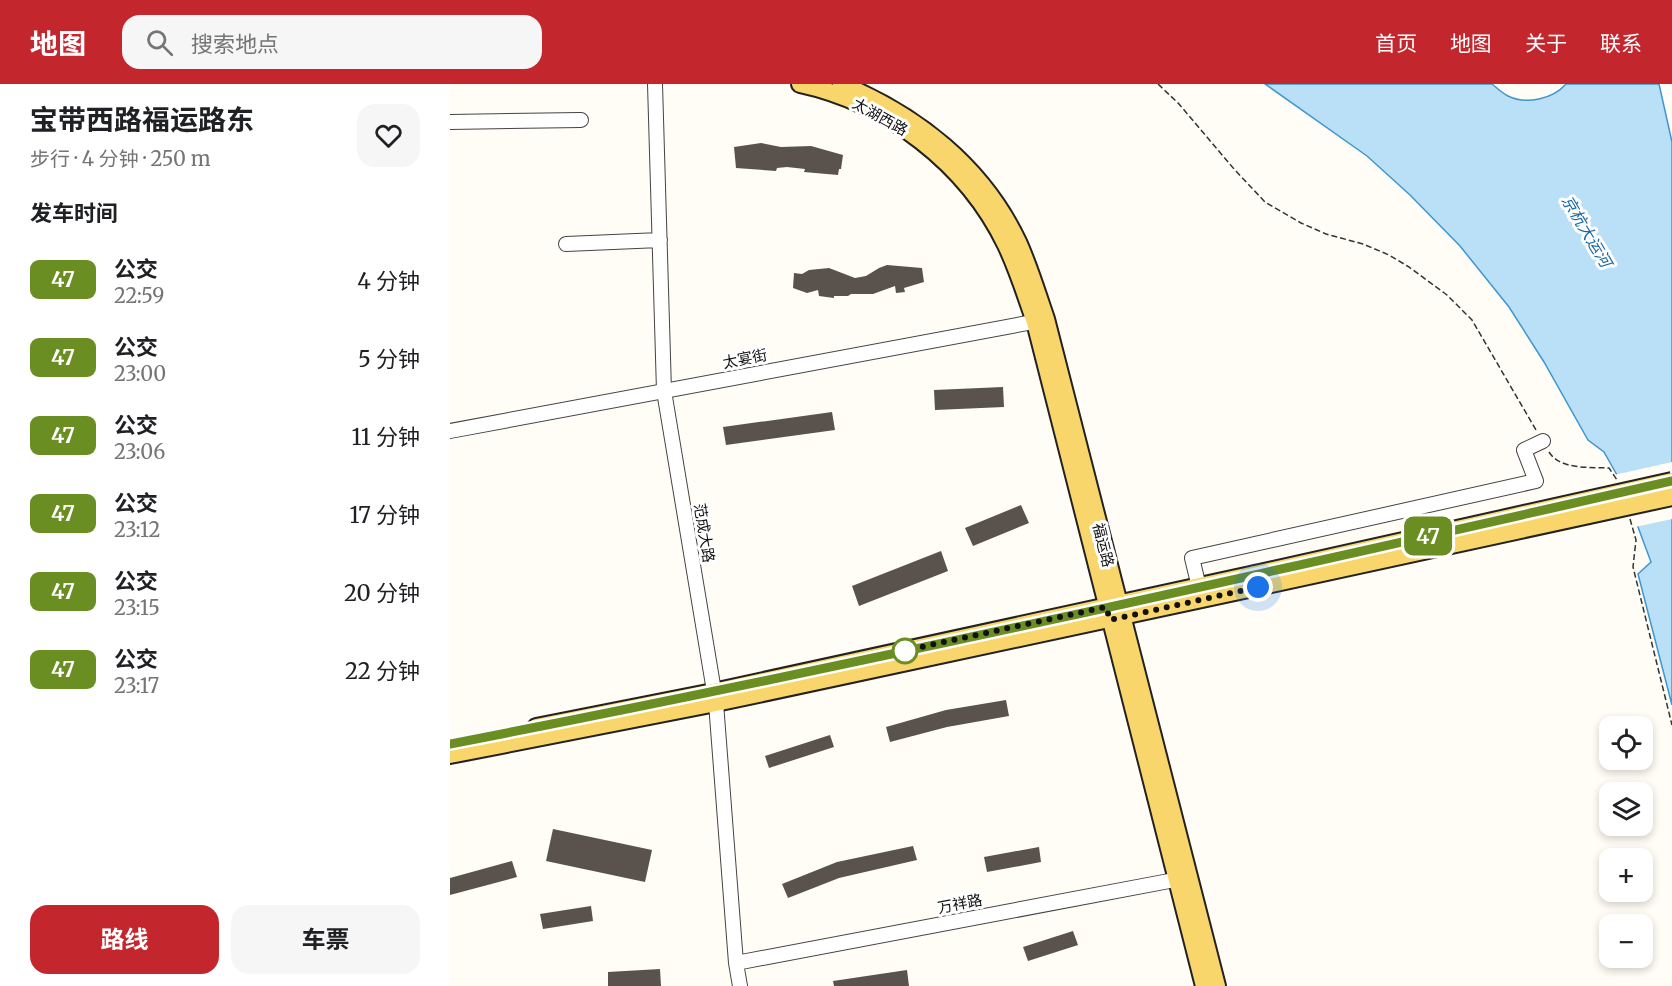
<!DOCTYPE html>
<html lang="zh">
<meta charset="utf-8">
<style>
:root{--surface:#fff;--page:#f6f6f6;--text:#202124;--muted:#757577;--accent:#c4262e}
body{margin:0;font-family:Merriweather,"Noto Sans SC",serif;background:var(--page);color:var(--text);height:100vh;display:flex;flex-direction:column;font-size:22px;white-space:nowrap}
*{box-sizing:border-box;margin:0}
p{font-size:20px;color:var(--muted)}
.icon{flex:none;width:33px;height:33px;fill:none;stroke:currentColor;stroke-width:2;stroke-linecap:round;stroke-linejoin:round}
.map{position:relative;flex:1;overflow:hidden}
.panel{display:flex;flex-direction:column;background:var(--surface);width:450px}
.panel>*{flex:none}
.badge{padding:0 12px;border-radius:9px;font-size:21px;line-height:39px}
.controls{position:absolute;left:1149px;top:632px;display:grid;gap:12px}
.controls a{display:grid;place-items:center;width:54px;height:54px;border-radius:12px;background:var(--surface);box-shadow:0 3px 9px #0003;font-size:30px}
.you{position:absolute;width:30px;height:30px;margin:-15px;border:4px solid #fff;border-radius:50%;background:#1a73e8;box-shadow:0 0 0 9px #1a73e833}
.map>.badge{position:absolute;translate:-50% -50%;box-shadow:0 0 0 3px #fff}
h2{padding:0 30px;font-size:22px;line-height:54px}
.round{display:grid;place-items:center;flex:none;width:63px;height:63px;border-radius:18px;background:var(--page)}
.head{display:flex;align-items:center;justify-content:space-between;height:102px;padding:0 30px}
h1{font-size:28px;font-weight:700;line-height:45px}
.cta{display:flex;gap:12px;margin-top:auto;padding:12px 30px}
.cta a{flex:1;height:69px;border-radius:18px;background:var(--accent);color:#fff;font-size:24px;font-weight:700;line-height:69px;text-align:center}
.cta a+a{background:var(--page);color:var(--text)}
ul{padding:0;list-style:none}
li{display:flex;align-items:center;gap:18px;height:78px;padding:0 30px}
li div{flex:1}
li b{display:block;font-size:22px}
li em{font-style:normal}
li .badge{min-width:66px;font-weight:700;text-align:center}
header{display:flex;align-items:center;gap:36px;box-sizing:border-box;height:84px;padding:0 30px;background:var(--accent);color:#fff}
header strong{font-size:28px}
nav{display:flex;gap:33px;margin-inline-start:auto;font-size:21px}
.search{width:420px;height:54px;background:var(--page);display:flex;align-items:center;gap:15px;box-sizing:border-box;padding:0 21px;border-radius:18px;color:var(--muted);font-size:22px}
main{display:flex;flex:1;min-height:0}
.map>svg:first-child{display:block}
.water{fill:#b9e0f7;stroke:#3f96cf;stroke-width:1.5}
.pier{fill:#fffdf5}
.building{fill:#5a524d}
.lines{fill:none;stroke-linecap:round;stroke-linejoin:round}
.minor-casing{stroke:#444;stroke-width:16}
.major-casing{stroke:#222;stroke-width:20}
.path{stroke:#333;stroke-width:1.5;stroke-dasharray:6 3;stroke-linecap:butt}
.minor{stroke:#fff;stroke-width:14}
.major{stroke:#f9d66b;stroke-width:16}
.major-bridge-casing{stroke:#222;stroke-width:20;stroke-linecap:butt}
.major-bridge{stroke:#f9d66b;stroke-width:16}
.line-casing{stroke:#fff;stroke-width:14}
.line{stroke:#6b8e23;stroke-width:9}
.walk{stroke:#111;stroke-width:6;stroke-dasharray:0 10.8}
.stop-dot{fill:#fff;stroke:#6b8e23;stroke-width:3}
.labels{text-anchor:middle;stroke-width:6;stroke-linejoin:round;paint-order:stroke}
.street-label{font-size:15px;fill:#111;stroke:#fff}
.water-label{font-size:16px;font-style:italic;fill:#1768a6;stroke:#fff}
</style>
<header>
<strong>地图</strong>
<div class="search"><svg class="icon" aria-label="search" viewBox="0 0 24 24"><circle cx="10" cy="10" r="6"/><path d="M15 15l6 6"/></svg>搜索地点</div>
<nav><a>首页</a><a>地图</a><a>关于</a><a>联系</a></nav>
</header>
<main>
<section class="panel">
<div class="head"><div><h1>宝带西路福运路东</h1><p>步行 · 4 分钟 · 250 m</p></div><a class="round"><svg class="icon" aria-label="heart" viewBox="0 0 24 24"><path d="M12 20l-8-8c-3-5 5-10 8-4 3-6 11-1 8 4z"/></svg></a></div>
<h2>发车时间</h2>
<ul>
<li><span class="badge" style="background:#6b8e23;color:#fff">47</span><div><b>公交</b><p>22:59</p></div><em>4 分钟</em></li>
<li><span class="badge" style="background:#6b8e23;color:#fff">47</span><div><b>公交</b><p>23:00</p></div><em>5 分钟</em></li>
<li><span class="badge" style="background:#6b8e23;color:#fff">47</span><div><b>公交</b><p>23:06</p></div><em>11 分钟</em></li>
<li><span class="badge" style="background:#6b8e23;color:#fff">47</span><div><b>公交</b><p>23:12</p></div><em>17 分钟</em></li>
<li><span class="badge" style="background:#6b8e23;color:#fff">47</span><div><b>公交</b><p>23:15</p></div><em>20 分钟</em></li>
<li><span class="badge" style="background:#6b8e23;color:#fff">47</span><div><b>公交</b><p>23:17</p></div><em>22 分钟</em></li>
</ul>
<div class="cta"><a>路线</a><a>车票</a></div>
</section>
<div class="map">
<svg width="1222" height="902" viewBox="0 0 1222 902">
<rect width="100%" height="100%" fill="#fffdf5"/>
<path class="water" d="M815,0H1042C1047,4 1052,9 1058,12C1076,21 1103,15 1116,0H1209L1222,58V621L1188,490L1201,478L1172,400L1154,368L1138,356L1094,278L1059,223L1010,162L960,111L917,72Z"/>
<path class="pier" d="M1222,378V435L1185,443L1164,391Z"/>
<path class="building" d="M311,59L331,63L361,62L393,71L391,85H389L388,91L354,88L355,85L337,83L327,84L326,87L286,84L284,63Z
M437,181L472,184L474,198L454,204L455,208L446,209L445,202L423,210H401L398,212H384V214L369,212L368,206L357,209L343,204L344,189L352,190L359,186L379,184L405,194L416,192L429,184Z
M553,303L554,323L485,326L484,306Z
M382,328L385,346L276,361L273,343Z
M571,421L579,439L523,462L515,444Z
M491,467L498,487L409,522L402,502Z
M556,616L559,632L497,643L440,658L436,643L496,626Z
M380,651L384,663L319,684L315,672Z
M103,745L202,766L195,798L96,777Z
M463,762L467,776L389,794L338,814L332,800L387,778Z
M589,763L591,778L537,788L534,773Z
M62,777L67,793L0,811V794Z
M141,822L143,837L93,845L90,830Z
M623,847L628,861L578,877L573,863Z
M210,885L211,902H158V888Z
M457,886L459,902H384L383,897Z"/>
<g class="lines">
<defs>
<path id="minor" d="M205,0L214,307L266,619L286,879L290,902
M0,38L131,36
M116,160L210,156
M0,347L594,236
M749,503L742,474L1086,397L1074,366L1093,357
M286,879L735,794"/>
<path id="major" d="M350,0C438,19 517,80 556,161C568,186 576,212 585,238L754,902
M391,0C466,31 532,82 568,158C579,182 587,209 596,235L767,902
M86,643L263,608L805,490
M0,671L266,619L808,503"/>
</defs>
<use href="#minor" class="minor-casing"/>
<use href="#major" class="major-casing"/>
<path class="path" d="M708,0L729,20L784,85L815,118L851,139L876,150L913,160L939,171L959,183L997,211L1022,236L1086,346
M1099,368C1110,386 1140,383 1159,384L1167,396
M1180,435L1186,456L1183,483L1222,641"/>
<use href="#minor" class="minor"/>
<use href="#major" class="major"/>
<defs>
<path id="major-bridge" d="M805,490L1222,397
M808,503L1222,413"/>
</defs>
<use href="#major-bridge" class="major-bridge-casing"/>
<use href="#major-bridge" class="major-bridge"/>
</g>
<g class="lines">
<defs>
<path id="line" d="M0,660C409,581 816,489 1222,397"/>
</defs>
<use href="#line" class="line-casing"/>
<use href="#line" class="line"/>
<path class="walk" d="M455,567L448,568L656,523L660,536L808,503"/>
</g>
<circle class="stop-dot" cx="455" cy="567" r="12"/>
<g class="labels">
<g class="street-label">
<text transform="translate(430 33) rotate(29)" y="5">太湖西路</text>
<text transform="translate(295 275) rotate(-11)" y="5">太宴街</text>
<text transform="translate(254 449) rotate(81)" y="5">范成大路</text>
<text transform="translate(653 461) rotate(76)" y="5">福运路</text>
<text transform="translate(510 820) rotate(-11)" y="5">万祥路</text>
</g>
<g class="water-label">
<text transform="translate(1137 147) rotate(59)" y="6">京杭大运河</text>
</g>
</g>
</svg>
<div class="controls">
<a><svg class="icon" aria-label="locate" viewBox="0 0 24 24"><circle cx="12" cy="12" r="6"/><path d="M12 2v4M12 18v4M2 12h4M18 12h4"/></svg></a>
<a><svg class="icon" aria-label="layers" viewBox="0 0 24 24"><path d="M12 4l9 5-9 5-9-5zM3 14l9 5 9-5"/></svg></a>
<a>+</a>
<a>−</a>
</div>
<div class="you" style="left:808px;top:503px"></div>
<b class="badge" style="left:978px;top:452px;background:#6b8e23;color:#fff">47</b>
</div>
</main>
